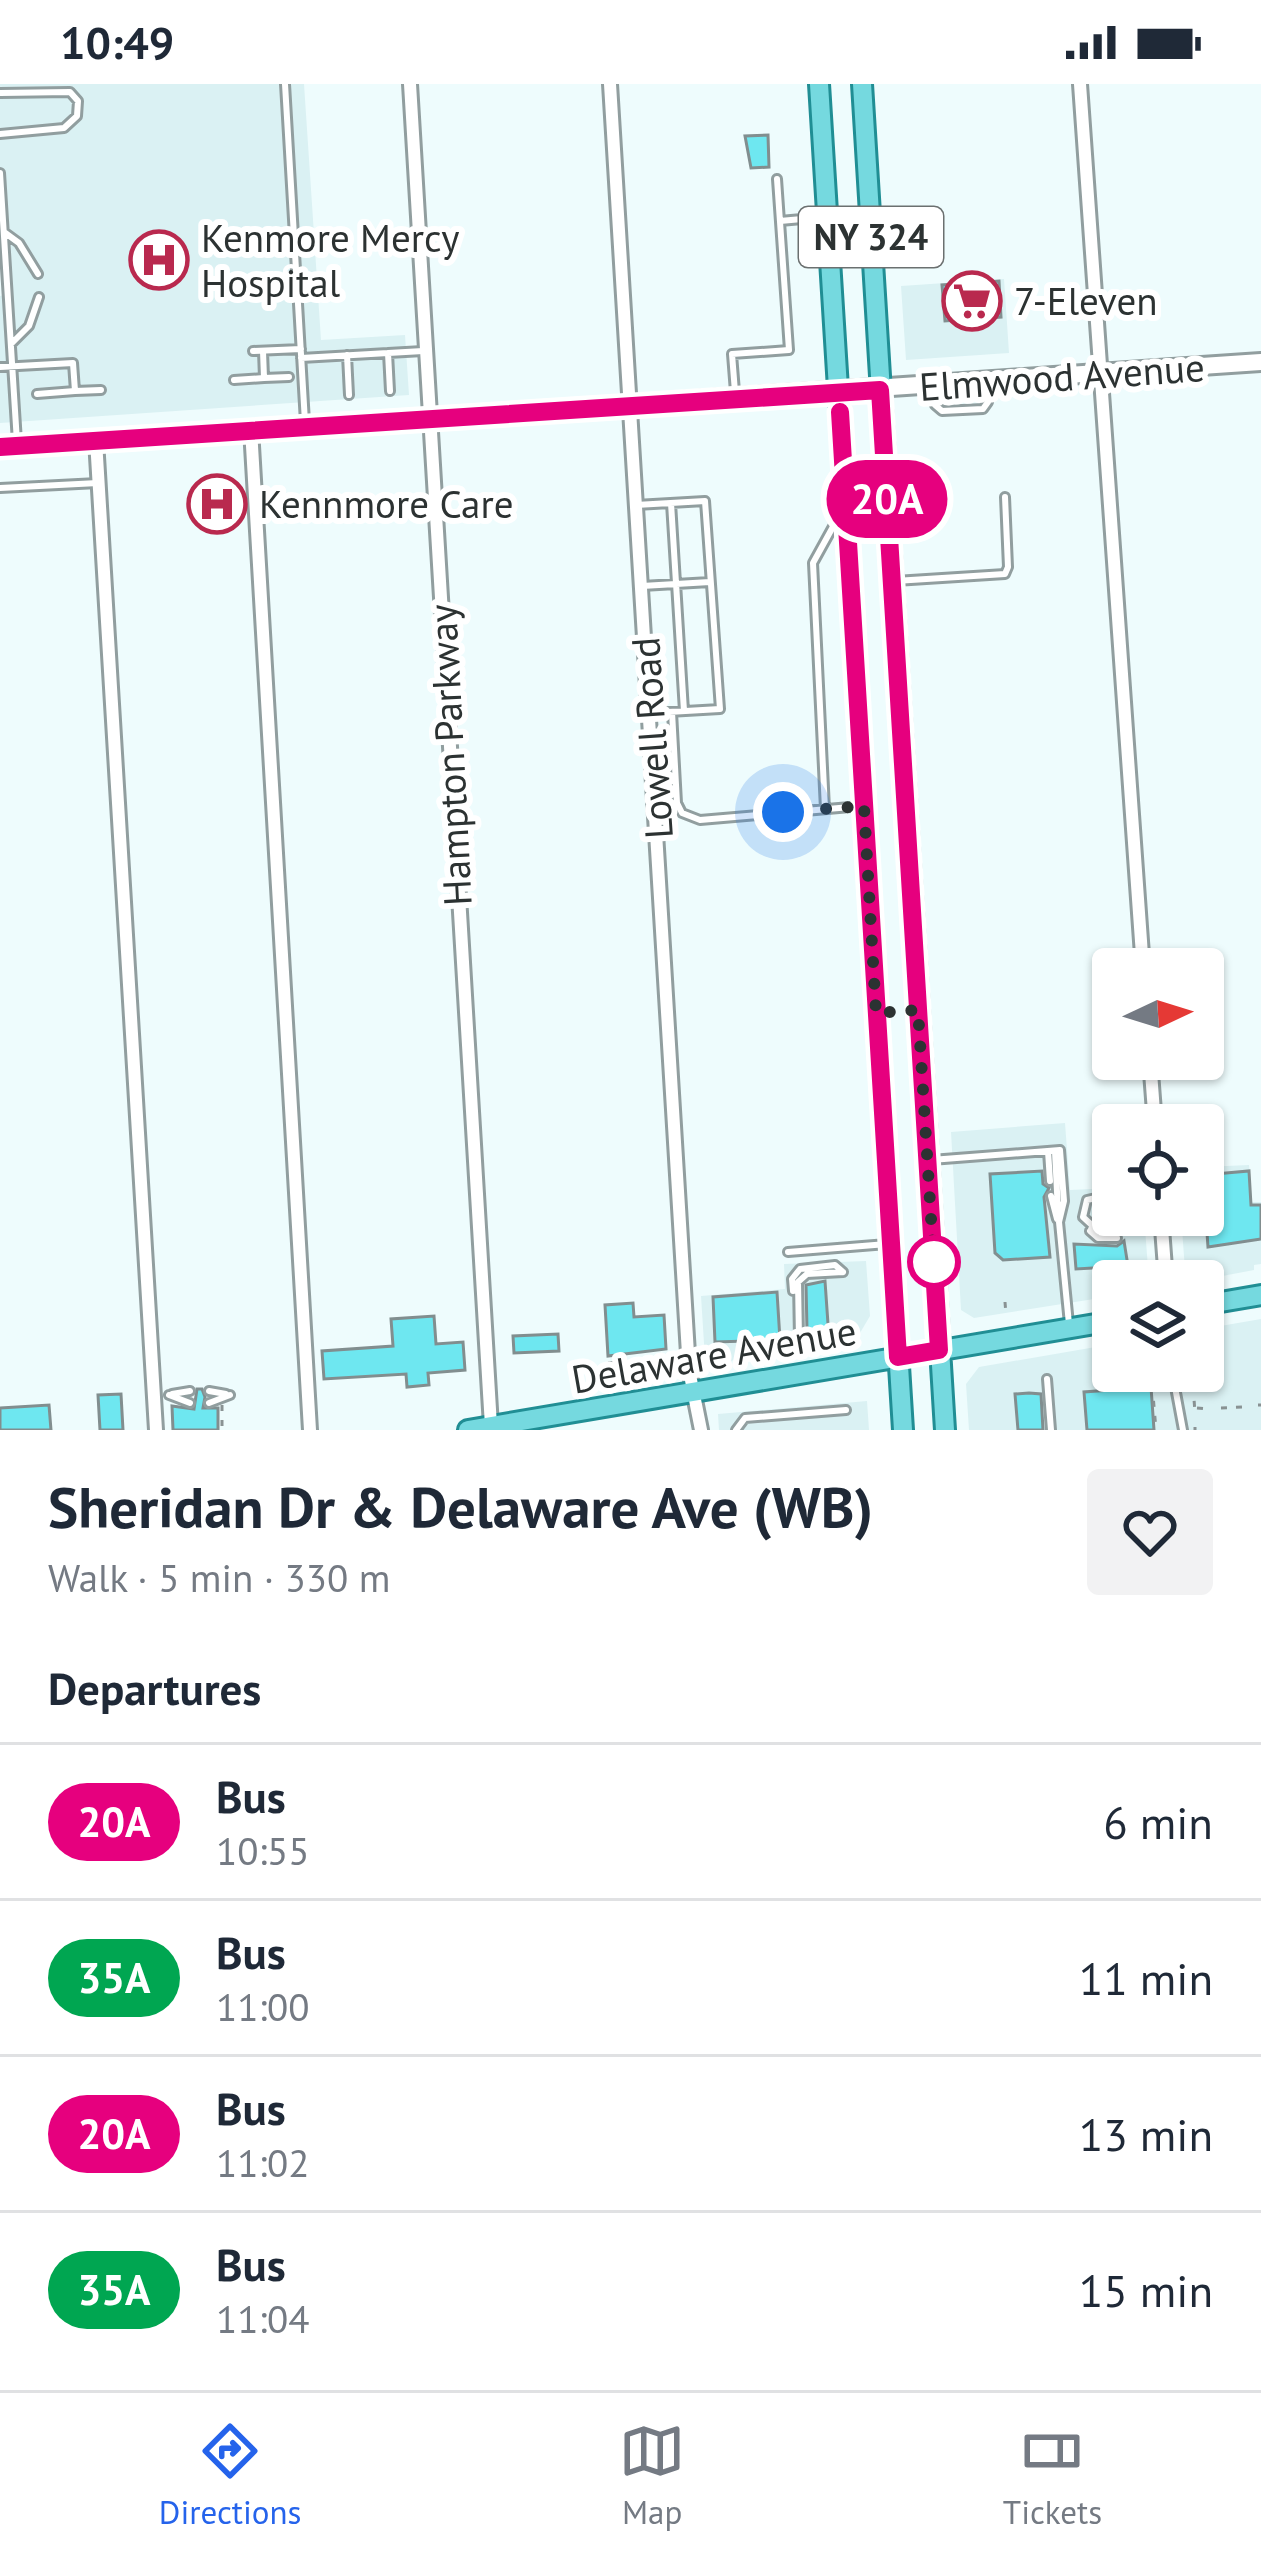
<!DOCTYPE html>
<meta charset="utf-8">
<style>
:root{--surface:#fff;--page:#f2f2f3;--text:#1f2937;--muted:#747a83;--line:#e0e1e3;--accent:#2563eb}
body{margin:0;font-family:"PT Sans",sans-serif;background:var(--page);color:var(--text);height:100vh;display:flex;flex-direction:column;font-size:45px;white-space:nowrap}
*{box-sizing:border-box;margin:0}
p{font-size:39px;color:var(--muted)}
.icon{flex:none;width:66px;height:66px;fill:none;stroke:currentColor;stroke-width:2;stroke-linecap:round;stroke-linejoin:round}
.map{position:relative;height:1346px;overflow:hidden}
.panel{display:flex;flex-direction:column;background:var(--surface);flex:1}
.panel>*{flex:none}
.badge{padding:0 24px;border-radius:39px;font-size:42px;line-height:78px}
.needle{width:78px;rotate:86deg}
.fabs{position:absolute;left:1092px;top:864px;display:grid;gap:24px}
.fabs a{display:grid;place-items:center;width:132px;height:132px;border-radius:12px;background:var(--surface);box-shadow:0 3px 9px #0004;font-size:60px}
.you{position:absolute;width:60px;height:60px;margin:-30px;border:9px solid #fff;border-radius:50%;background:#1a73e8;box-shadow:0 0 0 18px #1a73e833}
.map>.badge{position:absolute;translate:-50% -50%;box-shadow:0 0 0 6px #fff}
h2{padding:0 48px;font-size:45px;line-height:108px}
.round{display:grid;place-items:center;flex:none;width:126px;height:126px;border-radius:12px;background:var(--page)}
.headline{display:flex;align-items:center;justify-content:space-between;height:204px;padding:0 48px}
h1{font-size:57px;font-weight:600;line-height:90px}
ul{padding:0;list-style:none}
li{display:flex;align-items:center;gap:36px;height:156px;padding:0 48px;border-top:3px solid var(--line)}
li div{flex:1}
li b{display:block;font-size:45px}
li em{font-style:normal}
li .badge{min-width:132px;font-weight:700;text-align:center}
.status{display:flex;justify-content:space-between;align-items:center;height:84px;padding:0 60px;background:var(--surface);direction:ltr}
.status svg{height:33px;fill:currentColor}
.tab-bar{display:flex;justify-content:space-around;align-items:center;height:168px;border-top:3px solid var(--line);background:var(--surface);font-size:33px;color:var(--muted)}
.tab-bar a{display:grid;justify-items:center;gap:6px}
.tab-bar .selected{color:var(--accent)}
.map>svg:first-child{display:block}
.built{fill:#daf1f3}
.building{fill:#6ee7f0;stroke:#818e8f;stroke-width:3}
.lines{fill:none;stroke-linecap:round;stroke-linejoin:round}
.lane-casing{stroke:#919e9f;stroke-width:12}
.street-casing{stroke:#919e9f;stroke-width:18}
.secondary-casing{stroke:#919e9f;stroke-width:22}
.primary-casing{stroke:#208e94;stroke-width:24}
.path{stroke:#899293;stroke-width:3;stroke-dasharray:6 9;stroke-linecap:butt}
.lane{stroke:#fff;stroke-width:6}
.street{stroke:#fff;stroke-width:12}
.secondary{stroke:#fff;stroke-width:16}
.primary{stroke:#75d9df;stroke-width:18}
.line-casing{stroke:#fff;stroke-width:27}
.line{stroke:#e6007e;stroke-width:18}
.walk{stroke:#2c3232;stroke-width:12;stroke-dasharray:0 21.6}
.stop-dot{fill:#fff;stroke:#e6007e;stroke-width:6}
.labels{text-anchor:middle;stroke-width:12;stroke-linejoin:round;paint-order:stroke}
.shield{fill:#fff;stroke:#6b7070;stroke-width:3}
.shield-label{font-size:36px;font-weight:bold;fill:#2c3232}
.poi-label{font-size:39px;fill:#2c3232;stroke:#fff;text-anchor:start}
.street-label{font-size:39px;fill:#2c3232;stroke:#fff}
</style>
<div class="status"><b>10:49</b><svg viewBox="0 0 49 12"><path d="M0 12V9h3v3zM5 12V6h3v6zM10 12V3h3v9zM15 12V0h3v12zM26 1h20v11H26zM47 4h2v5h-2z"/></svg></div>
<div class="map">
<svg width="1261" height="1346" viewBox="0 0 1261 1346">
<rect width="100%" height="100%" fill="#eefcfd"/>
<path class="built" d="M0,0H304L321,256L405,251L409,311L0,339V212L5,211L0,139Z
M1004,195L1009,269L906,276L901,202Z
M1065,1039L1070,1106L1113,1104V1131H1144L1149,1197H1113V1212L974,1234L961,1226L951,1048Z
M1249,1081L1252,1118H1261V1180L1254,1181V1186L1196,1197L1195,1188L1185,1186L1181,1131H1203V1083Z
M866,1177L870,1232L857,1254L713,1280L705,1275L701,1212L785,1205L784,1180Z
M1261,1235V1346H969L966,1300L979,1283L1113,1260V1287H1203V1245Z
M867,1317L869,1346H719L718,1330Z"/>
<path class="building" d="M768,51L769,83L751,84L745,52Z
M999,197L1001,233L945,237L942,201Z
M1042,1087L1043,1100L1049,1104L1044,1113L1050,1173L1003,1176L995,1169L990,1090Z
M1249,1087L1251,1121H1261V1155L1208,1163L1203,1091Z
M1124,1157L1128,1182L1076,1185L1074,1160L1117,1162Z
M825,1197L828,1240L825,1245L807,1246L806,1201Z
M777,1208L780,1256L715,1258L713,1213Z
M633,1219L634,1233L664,1231L666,1265L608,1272L605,1221Z
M434,1232L436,1260L463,1258L465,1286L428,1289L429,1301L407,1303L406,1290L324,1295L322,1267L393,1262L391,1235Z
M558,1250L559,1267L514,1269L513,1252Z
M1151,1303L1154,1346H1087L1084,1308Z
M197,1305H202L205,1313L203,1324H218V1346H173L172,1322L194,1325Z
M1029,1309L1041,1310L1043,1346H1018L1015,1310Z
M121,1310L123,1346H100L98,1311Z
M49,1321L51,1346H0V1324Z"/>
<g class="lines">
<defs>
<path id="lane" d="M285,0L305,338
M0,9L70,8L78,17L77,32L64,44L0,50
M0,89L17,358
M780,137L824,133
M4,148L19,159L38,190
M11,260L29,242L39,213
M253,267L301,265
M263,267L264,294L289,293
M388,269L390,307
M347,271L349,311
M301,274L423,267
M0,283L73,279L75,307L37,310
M234,296L264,294
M932,303L935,321L942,327L983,325L988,318V302
M75,307L101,306
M735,308L732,270L789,266L777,95
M0,404L98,399
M671,419L684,627
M636,421L705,417L720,625L651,629
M895,497L1005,490L1008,483L1005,413
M642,502L710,498
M672,628L677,719L682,729L700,736L862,722
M825,725L813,479L840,430
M1048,1067L1050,1097
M1055,1067L1058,1128
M931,1076L1060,1066L1064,1117L1059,1138L1069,1240
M1113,1110L1087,1116L1083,1133L1095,1144L1116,1142
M1051,1112L1057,1135
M1128,1141L1143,1146
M1091,1145L1116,1148
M1090,1147L1098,1154H1117
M788,1168L887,1160
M793,1207L792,1195L800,1185L835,1181L843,1188
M838,1252L799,1255L798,1198L807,1190L843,1188
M1172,1287L1183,1346
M1047,1295L1051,1346
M209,1307L226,1310
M172,1310L190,1307
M169,1311L190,1319
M209,1319L230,1311
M736,1346L745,1334L846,1326"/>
<path id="street" d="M410,0L491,1342
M610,0L689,1286L701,1346
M1080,0L1143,885
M251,345L310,1346
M96,356L156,1346
M1150,975L1155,1041
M1161,1131L1166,1197"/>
<path id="secondary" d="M0,363L1261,278"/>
<path id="primary" d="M819,0L903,1346
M862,0L945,1346
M1203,1221L1261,1211
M468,1346L1113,1237"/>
</defs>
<use href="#lane" class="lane-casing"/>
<use href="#street" class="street-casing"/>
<use href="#secondary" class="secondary-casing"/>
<use href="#primary" class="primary-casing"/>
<path class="path" d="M1005,1218L1006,1231
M623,1271L625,1297
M608,1279L622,1278
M1151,1287L1156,1346
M1192,1287L1195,1329
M222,1321V1346
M1258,1321H1261
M1197,1324L1207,1325
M1221,1324L1242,1323
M1195,1343V1346"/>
<use href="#lane" class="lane"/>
<use href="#street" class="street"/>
<use href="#secondary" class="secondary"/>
<use href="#primary" class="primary"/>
</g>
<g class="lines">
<defs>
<path id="line" d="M0,363L880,306L939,1266L898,1273L840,328"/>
</defs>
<use href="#line" class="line-casing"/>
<use href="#line" class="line"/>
<path class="walk" d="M783,728L864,722L876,929L918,926L935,1198L934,1178"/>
</g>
<defs>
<symbol id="hospital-ring" viewBox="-11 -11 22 22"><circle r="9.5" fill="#fff" stroke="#b9294e" stroke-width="1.5"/><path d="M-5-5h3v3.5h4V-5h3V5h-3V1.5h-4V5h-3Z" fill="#b9294e"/></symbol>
<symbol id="supermarket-ring" viewBox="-11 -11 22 22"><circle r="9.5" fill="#fff" stroke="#b9294e" stroke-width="1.5"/><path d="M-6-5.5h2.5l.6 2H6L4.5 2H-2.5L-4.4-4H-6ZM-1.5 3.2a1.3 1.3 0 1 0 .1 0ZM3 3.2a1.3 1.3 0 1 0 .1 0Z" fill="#b9294e"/></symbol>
</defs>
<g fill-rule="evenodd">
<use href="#hospital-ring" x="126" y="143" width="66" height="66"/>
<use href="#supermarket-ring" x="939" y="184" width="66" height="66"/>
<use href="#hospital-ring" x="184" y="387" width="66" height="66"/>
</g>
<circle class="stop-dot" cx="934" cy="1178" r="24"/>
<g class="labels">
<rect class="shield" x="799" y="123" width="144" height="60" rx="9"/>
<g class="shield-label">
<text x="871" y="166">NY 324</text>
</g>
<g class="poi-label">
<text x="201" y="168">Kenmore Mercy<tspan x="201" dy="45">Hospital</tspan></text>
<text x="1014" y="231">7-Eleven</text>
<text x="259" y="434">Kennmore Care</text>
</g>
<g class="street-label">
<text transform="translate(1062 293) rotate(-4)" y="14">Elmwood Avenue</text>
<text transform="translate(652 654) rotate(-94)" y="14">Lowell Road</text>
<text transform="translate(450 671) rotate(-93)" y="14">Hampton Parkway</text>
<text transform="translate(714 1271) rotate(-10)" y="14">Delaware Avenue</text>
</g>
</g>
</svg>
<div class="fabs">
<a><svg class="needle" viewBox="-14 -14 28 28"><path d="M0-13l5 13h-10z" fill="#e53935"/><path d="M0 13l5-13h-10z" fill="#747a83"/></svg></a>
<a><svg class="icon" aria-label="locate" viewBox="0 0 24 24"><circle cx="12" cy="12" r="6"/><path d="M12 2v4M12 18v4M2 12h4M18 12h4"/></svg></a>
<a><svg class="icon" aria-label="layers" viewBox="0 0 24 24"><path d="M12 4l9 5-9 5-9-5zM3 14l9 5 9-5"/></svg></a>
</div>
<div class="you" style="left:783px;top:728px"></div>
<b class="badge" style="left:887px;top:415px;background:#e6007e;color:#fff">20A</b>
</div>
<section class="panel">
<div class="headline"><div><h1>Sheridan Dr &amp; Delaware Ave (WB)</h1><p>Walk · 5 min · 330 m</p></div><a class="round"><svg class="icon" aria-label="heart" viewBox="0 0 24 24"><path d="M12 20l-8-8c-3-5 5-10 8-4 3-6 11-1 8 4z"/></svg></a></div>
<h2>Departures</h2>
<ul>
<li><span class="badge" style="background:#e6007e;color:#fff">20A</span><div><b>Bus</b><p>10:55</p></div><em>6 min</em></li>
<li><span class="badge" style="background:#00a651;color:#fff">35A</span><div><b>Bus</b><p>11:00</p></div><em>11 min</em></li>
<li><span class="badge" style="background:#e6007e;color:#fff">20A</span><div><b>Bus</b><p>11:02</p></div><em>13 min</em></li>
<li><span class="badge" style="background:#00a651;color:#fff">35A</span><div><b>Bus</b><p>11:04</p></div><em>15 min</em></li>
</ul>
</section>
<nav class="tab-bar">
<a class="selected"><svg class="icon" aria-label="directions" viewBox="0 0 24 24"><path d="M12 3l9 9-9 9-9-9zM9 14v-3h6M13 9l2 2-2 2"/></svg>Directions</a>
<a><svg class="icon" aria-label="map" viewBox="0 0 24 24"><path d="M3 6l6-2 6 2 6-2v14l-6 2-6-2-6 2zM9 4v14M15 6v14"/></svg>Map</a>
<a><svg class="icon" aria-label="tickets" viewBox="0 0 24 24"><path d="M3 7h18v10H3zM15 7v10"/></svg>Tickets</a>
</nav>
